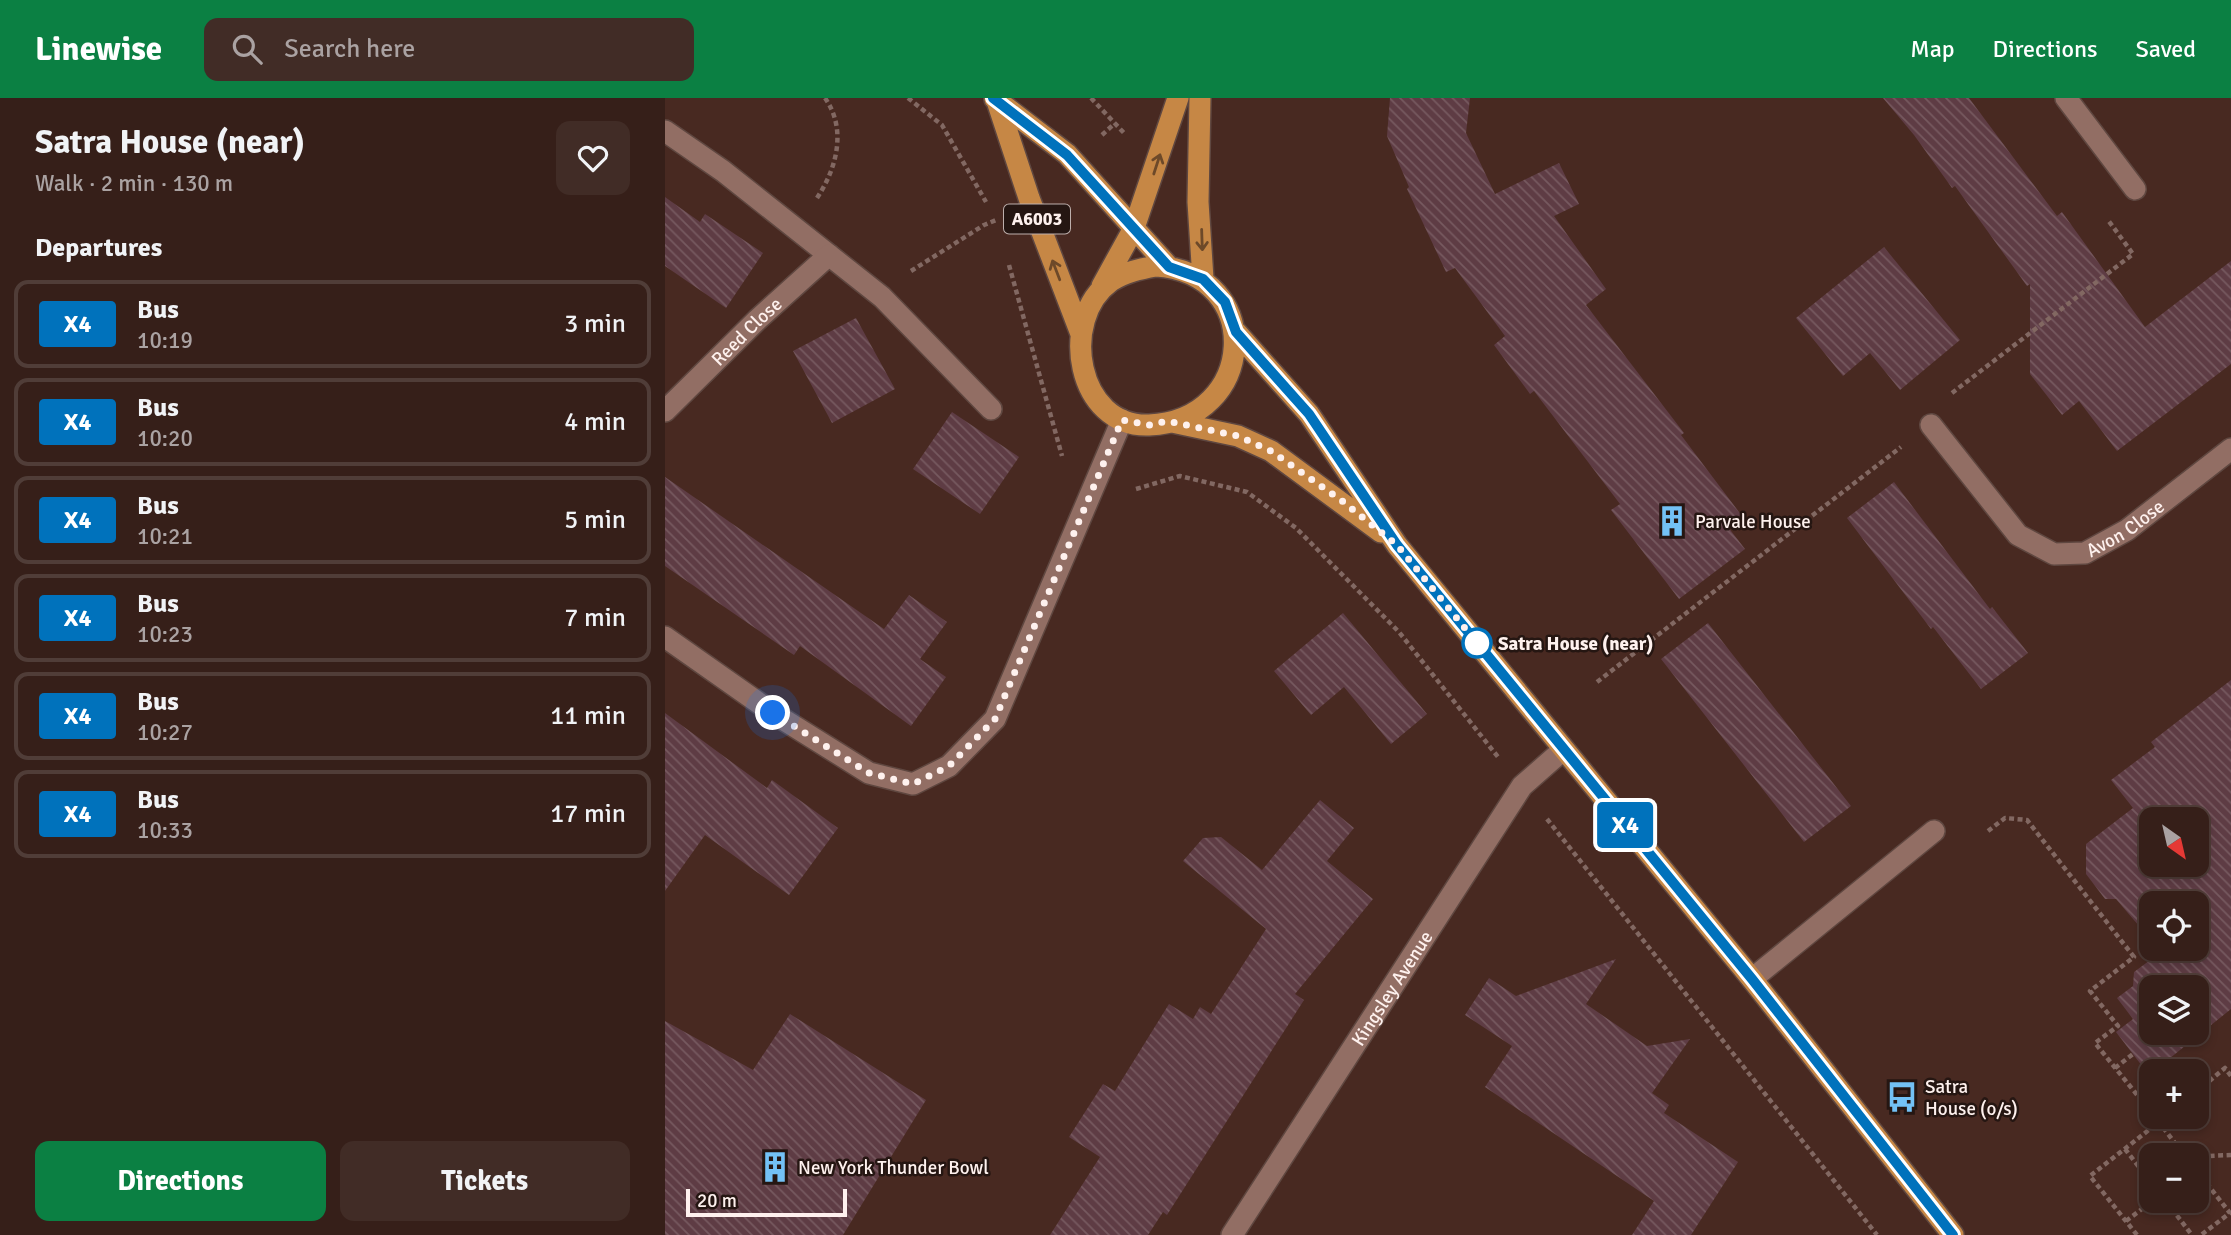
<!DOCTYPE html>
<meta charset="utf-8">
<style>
:root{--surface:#361f19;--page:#412c26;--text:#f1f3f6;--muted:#aaa2a2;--line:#503d38;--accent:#0b8043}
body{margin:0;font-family:Signika,sans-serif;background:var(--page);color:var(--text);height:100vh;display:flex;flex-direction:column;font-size:26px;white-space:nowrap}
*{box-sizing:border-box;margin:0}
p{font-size:23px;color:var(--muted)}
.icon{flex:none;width:38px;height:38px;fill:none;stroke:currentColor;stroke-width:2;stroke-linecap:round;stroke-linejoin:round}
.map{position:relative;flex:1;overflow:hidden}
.panel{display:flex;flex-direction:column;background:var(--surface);width:665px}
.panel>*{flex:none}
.badge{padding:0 14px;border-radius:5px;font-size:24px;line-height:46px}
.needle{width:46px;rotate:146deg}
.controls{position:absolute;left:1474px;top:709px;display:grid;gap:14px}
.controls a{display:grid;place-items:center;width:70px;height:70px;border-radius:14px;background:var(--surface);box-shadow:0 4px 10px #0003,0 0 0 2px var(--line);font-size:35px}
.scale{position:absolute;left:21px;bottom:18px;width:161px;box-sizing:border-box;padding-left:7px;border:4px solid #fef1ee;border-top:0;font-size:19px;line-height:24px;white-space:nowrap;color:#fef1ee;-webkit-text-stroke:5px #251612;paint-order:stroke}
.you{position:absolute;width:35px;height:35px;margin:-18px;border:5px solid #fff;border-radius:50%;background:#1a73e8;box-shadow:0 0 0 10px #1a73e833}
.map>.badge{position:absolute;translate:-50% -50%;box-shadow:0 0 0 4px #fff}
h2{padding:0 35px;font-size:26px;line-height:63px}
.round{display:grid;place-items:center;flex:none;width:74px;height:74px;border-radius:14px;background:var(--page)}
.head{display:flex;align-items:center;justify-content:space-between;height:119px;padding:0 35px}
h1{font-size:33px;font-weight:700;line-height:52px}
.primary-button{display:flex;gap:14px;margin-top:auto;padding:14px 35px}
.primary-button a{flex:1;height:80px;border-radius:14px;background:var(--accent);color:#fff;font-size:28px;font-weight:700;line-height:80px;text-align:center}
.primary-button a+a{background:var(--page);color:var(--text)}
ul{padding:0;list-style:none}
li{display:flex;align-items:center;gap:21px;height:88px;margin:0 14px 10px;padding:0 21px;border:4px solid var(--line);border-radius:14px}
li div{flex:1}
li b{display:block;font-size:26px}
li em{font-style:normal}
li .badge{min-width:77px;font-weight:700;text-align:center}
header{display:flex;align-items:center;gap:42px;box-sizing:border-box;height:98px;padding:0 35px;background:var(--accent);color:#fff}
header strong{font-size:33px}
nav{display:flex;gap:38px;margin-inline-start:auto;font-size:24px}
.search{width:490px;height:63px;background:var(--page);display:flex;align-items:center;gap:18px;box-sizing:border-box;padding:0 24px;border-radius:14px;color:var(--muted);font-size:26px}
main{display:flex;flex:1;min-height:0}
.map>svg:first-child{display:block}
.building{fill:url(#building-back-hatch);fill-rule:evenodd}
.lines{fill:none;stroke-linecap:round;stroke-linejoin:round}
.minor-casing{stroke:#5f4740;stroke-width:24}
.major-casing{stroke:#5f4740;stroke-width:24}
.path{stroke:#826862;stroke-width:4.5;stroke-dasharray:5 3.5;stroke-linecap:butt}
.minor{stroke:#926e64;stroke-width:21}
.major{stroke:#c68745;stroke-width:21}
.oneway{stroke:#6d4929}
.line-casing{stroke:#fff;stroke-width:16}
.line{stroke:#0072bc;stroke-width:10}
.walk{stroke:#fef1ee;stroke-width:7;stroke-dasharray:0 12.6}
.stop-dot{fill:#fff;stroke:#0072bc;stroke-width:3.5}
.labels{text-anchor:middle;stroke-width:5;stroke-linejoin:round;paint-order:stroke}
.shield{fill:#251612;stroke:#bdafac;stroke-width:2}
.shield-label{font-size:18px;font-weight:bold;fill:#fef1ee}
.street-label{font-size:19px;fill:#fef1ee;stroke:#251612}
.poi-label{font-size:19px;fill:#fef1ee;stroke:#251612;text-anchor:start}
.stop-label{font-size:19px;font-weight:bold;fill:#fef1ee;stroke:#251612;text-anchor:start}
</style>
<header>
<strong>Linewise</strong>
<div class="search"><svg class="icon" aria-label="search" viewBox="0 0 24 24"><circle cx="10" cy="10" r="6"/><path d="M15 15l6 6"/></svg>Search here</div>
<nav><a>Map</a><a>Directions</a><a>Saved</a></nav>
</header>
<main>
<section class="panel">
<div class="head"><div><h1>Satra House (near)</h1><p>Walk · 2 min · 130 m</p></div><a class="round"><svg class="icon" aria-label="heart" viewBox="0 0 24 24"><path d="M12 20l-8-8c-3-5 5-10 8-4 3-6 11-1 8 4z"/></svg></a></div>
<h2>Departures</h2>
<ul>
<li><span class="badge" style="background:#0072bc;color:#fff">X4</span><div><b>Bus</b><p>10:19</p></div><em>3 min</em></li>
<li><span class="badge" style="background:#0072bc;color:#fff">X4</span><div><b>Bus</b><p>10:20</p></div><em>4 min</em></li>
<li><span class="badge" style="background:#0072bc;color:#fff">X4</span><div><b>Bus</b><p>10:21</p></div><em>5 min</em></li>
<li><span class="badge" style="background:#0072bc;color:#fff">X4</span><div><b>Bus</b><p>10:23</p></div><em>7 min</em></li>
<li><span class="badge" style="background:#0072bc;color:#fff">X4</span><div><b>Bus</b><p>10:27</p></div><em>11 min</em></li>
<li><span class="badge" style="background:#0072bc;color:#fff">X4</span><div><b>Bus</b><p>10:33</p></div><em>17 min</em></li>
</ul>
<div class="primary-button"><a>Directions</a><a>Tickets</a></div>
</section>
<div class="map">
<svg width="1566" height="1137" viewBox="0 0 1566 1137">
<defs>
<pattern id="building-back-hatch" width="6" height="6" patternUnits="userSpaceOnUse" patternTransform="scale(1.75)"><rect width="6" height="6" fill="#5e3c44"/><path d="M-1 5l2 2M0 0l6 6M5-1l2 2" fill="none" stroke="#76595f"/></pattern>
</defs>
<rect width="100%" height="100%" fill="#482921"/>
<path class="building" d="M725,0H805L801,35L830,96L894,65L914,106L889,118L941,191L921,207L1019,335L1016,337L1077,418L1063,429L1080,451L1014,501L946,412L955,406L869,293L865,296L829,247L840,238L790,170L781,174L742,91L744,89L722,38Z
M1218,0H1304L1392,118L1397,114L1480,229L1566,163V266L1452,353L1414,303L1397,317L1365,276V186L1362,188L1290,88L1287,90L1249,37Z
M0,99L35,124L40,116L98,155L61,210L0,168Z
M1219,149L1295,242L1235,292L1205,255L1178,278L1131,220Z
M191,220L230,291L167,325L128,253Z
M287,314L354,359L315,416L248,371Z
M0,379L219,531L244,497L282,524L255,561L281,579L246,628L135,548L129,557L0,468Z
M1229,384L1325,511L1327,509L1363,555L1316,591L1268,529L1266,531L1182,420Z
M678,515L762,616L726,646L679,589L646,617L609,573Z
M1043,525L1186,708L1139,744L996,561Z
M1566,582V911L1484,977L1451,934L1468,921L1452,900L1468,888L1469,874L1496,854L1493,850H1531V805H1486V842L1451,801H1440L1421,776V746L1468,710L1446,682L1490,649L1486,644ZM1486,721H1531V766H1486ZM1486,889H1531V934H1486Z
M0,615L102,690L107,682L173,730L124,797L40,737L0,793Z
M655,702L689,730L662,763L708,801L630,896L639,902L502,1117L498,1114L483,1137H385L435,1059L404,1039L438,986L450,993L504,906L528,921L535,909L546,916L601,831L518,763L538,740L556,739L597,772Z
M951,861L921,906L982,948L1025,941L987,995L1004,1007L999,1015L1073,1064L1026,1137H967L989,1103L820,989L847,948L800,917L824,880L851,898Z
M125,916L261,1002L178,1137H0V923L88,972Z"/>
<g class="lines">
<defs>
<g id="minor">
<path d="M1401,0L1470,91"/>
<path d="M0,33L58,73L164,157"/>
<path id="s1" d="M0,313L92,222L164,157L217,199L326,311"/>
<path id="s2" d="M1266,327L1353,437L1389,456L1420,455L1462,432L1566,351"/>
<path d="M0,539L108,615L204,675L248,686L284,668L330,621L457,322"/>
<path d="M1087,881L1269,733"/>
<path id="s3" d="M567,1137L857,688L898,652"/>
</g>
<path id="major" d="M535,0L533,104L538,181
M330,1L402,56L504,169
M332,3L364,100L416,236
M491,168C601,175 592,323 484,327C412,330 393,221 446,183C460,174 475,171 491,168Z
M437,188L469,130L513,0
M571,234L644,316L732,447L1087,881L1288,1137
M507,324L573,338L606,353L716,434"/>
</defs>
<use href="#minor" class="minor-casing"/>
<use href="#major" class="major-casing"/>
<path class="path" d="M243,0L277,27L321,104
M426,0L459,35
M437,37L449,26
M152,100C172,70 182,31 160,0
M344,167L397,358
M246,173L319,127L331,122
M1287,295L1468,156L1443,122
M471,391L515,378L582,394L631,430L734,534L833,659
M932,584L1236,349
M882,721L1212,1137
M1323,733L1340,720L1362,722L1469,859L1425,893L1453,928L1430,945L1486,1014
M1450,970L1468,956
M1531,994L1560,970L1566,978
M1489,1018L1494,1024L1501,1018
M1460,1051L1484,1082L1481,1108
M1531,1068L1544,1058L1566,1057
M1531,1072L1565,1115L1536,1137
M1507,1102V1111L1527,1137
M1461,1123L1481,1108L1507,1111
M1472,1137L1425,1078L1494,1024L1519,1057"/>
<use href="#minor" class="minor"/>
<use href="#major" class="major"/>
</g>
<defs><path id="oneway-shaft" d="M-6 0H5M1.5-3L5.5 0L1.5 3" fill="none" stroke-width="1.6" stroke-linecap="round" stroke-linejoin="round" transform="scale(1.75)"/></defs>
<g class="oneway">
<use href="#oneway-shaft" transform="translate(492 66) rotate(-72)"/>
<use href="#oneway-shaft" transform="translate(537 142) rotate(88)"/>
<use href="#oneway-shaft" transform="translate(391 172) rotate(-111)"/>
</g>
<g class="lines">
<defs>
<path id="line" d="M328,0L402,57L504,169L538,181L560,204L571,234L644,316L732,447L1087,881L1288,1137"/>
</defs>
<use href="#line" class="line-casing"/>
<use href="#line" class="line"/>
<path class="walk" d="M108,615L204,675L248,686L284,668L330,621L457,322L484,327L502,323L573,338L606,353L676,402L732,447L812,545"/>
</g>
<defs>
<symbol id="building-bare" viewBox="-9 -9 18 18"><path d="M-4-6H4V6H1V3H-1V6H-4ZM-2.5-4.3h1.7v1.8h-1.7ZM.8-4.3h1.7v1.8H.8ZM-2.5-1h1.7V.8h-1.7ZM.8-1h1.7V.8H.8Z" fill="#73c1f5" stroke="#251612" stroke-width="2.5" paint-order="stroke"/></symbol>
<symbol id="bus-bare" viewBox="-9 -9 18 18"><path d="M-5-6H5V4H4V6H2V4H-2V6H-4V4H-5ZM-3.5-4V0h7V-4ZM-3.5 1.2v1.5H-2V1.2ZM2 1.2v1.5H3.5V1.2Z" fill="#73c1f5" stroke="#251612" stroke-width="2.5" paint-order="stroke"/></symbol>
</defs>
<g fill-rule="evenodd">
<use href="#building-bare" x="985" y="401" width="44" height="44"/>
<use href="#bus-bare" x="1215" y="977" width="44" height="44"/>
<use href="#building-bare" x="88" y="1047" width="44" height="44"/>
</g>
<circle class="stop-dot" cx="812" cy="545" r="14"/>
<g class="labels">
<rect class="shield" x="339" y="106.5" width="66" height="29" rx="5"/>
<g class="shield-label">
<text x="372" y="127">A6003</text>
</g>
<g class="street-label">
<text dy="7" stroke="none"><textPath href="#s1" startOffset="114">Reed Close</textPath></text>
<text dy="7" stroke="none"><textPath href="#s2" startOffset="259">Avon Close</textPath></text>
<text dy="7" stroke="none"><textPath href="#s3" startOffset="294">Kingsley Avenue</textPath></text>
</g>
<g class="poi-label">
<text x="1030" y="430">Parvale House</text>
<text x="1260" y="995">Satra<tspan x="1260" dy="22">House (o/s)</tspan></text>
<text x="133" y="1076">New York Thunder Bowl</text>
</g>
<g class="stop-label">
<text x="833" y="552">Satra House (near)</text>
</g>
</g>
</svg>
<div class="controls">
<a><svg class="needle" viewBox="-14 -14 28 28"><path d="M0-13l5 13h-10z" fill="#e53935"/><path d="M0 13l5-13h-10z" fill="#aaa2a2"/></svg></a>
<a><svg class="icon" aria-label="locate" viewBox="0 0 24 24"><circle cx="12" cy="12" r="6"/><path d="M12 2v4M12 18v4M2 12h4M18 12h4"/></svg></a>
<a><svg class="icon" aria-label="layers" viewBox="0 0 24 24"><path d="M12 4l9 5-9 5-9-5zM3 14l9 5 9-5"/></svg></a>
<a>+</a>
<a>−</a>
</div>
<div class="scale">20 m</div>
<div class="you" style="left:108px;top:615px"></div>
<b class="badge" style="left:960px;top:727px;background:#0072bc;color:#fff">X4</b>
</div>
</main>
